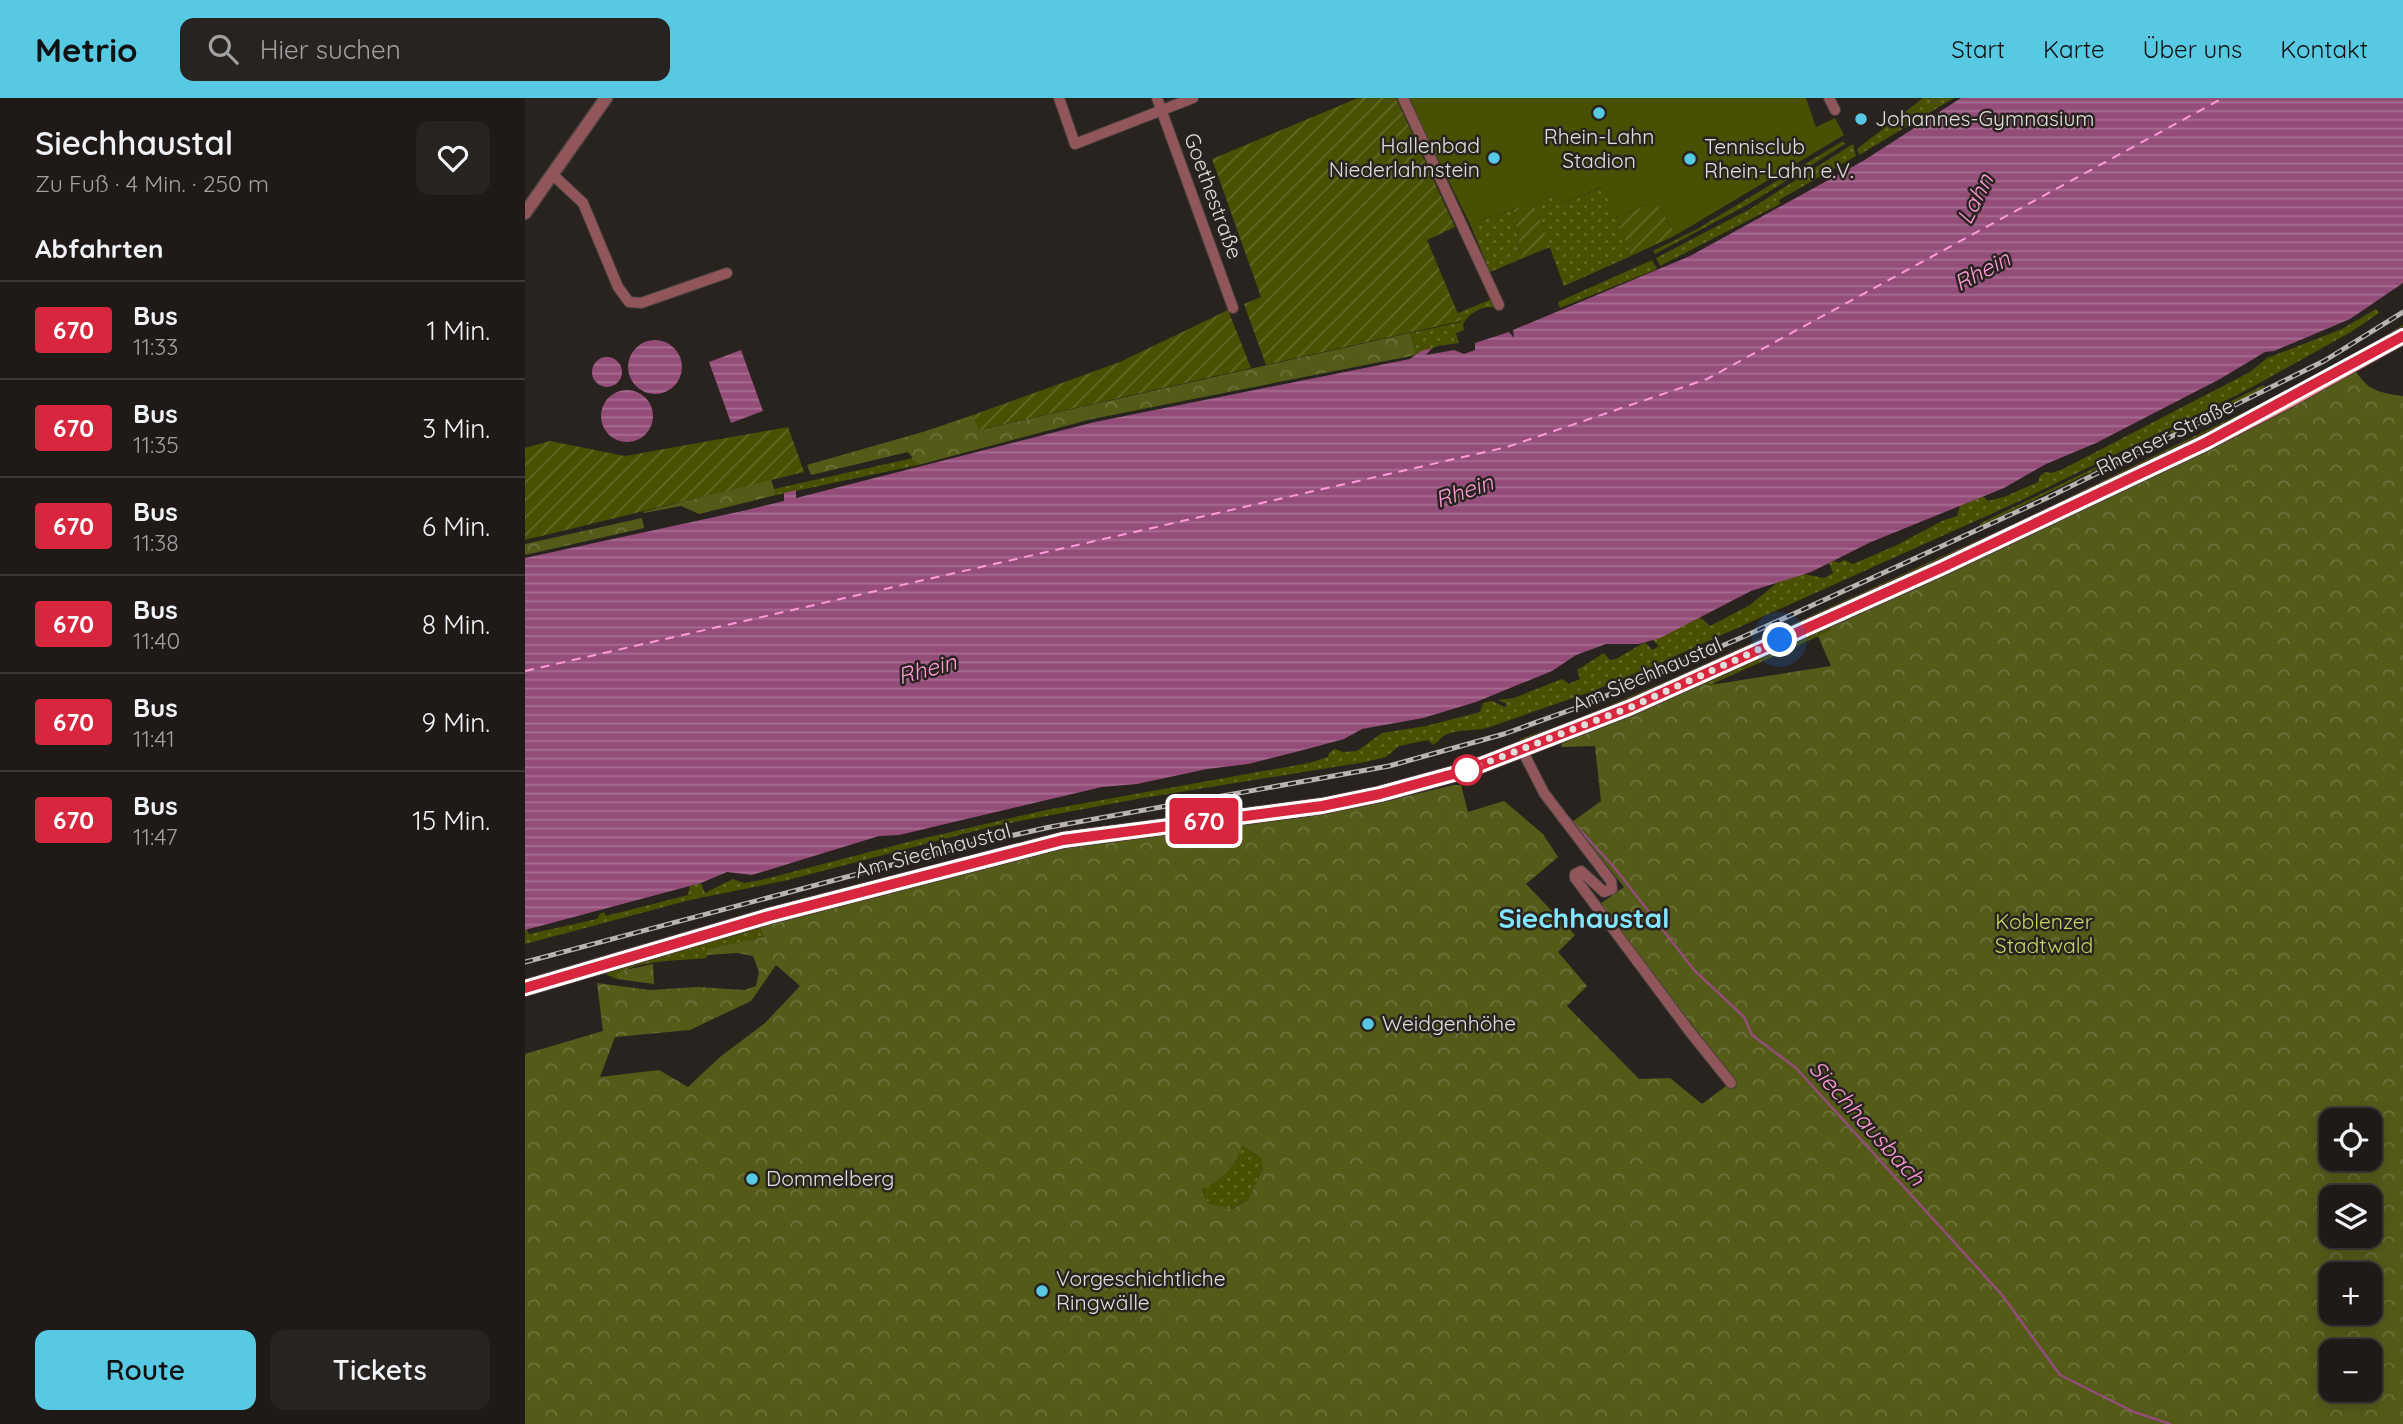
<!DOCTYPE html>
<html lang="de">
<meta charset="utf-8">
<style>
:root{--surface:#1f1a18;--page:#272321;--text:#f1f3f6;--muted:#a1a1a2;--line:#3c3837;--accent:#57c9e2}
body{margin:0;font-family:Quicksand,sans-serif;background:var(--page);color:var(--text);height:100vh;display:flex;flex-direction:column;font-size:26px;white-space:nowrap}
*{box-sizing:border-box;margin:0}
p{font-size:23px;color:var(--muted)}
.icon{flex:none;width:38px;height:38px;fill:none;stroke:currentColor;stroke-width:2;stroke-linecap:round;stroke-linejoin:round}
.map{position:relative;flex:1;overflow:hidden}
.side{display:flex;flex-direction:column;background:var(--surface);width:525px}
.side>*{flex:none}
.badge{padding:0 14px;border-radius:5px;font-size:24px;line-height:46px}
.fabs{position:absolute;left:1794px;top:1010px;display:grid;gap:14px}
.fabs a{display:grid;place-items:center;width:63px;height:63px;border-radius:14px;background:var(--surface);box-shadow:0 4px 18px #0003,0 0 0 2px var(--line);font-size:35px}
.you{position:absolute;width:35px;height:35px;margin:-18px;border:5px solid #fff;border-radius:50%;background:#1a73e8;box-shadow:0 0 0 10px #1a73e833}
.map>.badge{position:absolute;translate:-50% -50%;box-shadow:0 0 0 4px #fff}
h2{padding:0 35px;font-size:26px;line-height:63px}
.round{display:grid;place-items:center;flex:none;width:74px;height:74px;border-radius:14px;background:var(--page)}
.overview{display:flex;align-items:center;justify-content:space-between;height:119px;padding:0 35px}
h1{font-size:33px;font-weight:600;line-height:52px}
.button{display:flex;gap:14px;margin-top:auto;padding:14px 35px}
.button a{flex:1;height:80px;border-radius:14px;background:var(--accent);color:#111;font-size:28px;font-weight:600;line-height:80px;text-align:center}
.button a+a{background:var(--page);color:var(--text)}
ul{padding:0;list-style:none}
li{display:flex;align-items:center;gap:21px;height:98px;padding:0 35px;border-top:2px solid var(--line)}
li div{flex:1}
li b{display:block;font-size:26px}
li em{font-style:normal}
li .badge{min-width:77px;font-weight:700;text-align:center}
header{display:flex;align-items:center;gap:42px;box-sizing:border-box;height:98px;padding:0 35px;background:var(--accent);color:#111}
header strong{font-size:33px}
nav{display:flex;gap:38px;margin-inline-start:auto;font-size:24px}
.search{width:490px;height:63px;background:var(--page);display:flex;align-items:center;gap:18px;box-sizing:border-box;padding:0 24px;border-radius:14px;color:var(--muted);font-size:26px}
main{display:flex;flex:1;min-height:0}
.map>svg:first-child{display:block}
.grass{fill:url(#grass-dots)}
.forest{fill:url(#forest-crowns);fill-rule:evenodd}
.garden{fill:url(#garden-furrows)}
.pitch{fill:#495002}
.water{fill:url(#water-rules)}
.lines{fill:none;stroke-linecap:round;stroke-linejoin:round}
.stream{stroke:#944d79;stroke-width:2.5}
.ferry{stroke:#fe9ad7;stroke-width:2;stroke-dasharray:9 7;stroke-linecap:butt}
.minor-casing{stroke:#46413e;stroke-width:12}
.tertiary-casing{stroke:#46413e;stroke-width:15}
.primary-casing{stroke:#46413e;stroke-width:18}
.minor{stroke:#905659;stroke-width:10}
.tertiary{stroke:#905659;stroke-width:12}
.primary{stroke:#fc858d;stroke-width:16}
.rail-casing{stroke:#b9b4b2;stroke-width:5}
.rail{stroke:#292320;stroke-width:2.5;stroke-dasharray:8;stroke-linecap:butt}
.line-casing{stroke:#fff;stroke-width:16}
.line{stroke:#d7263d;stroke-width:10}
.walk{stroke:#e1dddb;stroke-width:7;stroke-dasharray:0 12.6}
.poi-dot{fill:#57c9e2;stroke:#292320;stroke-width:2.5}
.stop-dot{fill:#fff;stroke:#d7263d;stroke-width:3.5}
.labels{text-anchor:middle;stroke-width:5;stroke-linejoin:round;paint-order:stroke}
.poi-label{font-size:21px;fill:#e1dddb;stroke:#292320;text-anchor:start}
.street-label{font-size:21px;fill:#e1dddb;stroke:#292320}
.park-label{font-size:21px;fill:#c8d765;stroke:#292320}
.water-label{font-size:23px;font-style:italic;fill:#fe9ad7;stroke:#292320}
.district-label{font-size:28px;font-weight:bold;fill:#80e5fd;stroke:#292320}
</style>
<header>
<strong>Metrio</strong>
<div class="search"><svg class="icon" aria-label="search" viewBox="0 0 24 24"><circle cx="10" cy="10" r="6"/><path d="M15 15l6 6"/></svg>Hier suchen</div>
<nav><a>Start</a><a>Karte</a><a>Über uns</a><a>Kontakt</a></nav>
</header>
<main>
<section class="side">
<div class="overview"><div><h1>Siechhaustal</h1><p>Zu Fuß · 4 Min. · 250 m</p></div><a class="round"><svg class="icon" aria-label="heart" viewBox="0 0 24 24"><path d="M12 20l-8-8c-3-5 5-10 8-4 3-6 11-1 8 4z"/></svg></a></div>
<h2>Abfahrten</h2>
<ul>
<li><span class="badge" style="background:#d7263d;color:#fff">670</span><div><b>Bus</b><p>11:33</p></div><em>1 Min.</em></li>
<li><span class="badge" style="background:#d7263d;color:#fff">670</span><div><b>Bus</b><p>11:35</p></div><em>3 Min.</em></li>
<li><span class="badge" style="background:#d7263d;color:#fff">670</span><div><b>Bus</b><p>11:38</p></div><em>6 Min.</em></li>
<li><span class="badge" style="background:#d7263d;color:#fff">670</span><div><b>Bus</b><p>11:40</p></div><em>8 Min.</em></li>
<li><span class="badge" style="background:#d7263d;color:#fff">670</span><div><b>Bus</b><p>11:41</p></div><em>9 Min.</em></li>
<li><span class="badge" style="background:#d7263d;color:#fff">670</span><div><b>Bus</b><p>11:47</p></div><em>15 Min.</em></li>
</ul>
<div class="button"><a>Route</a><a>Tickets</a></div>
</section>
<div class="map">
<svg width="1878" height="1326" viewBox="0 0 1878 1326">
<defs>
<pattern id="grass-dots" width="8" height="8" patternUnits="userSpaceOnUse" patternTransform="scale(1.75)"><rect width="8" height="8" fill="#495002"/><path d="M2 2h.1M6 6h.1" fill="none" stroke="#636926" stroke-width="1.8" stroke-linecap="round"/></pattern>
<pattern id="forest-crowns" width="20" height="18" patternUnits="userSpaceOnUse" patternTransform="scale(1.75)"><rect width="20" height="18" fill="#545b19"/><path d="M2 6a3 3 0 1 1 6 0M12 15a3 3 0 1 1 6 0" fill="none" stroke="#6c723a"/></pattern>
<pattern id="garden-furrows" width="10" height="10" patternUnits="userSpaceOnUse" patternTransform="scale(1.75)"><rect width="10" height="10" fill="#495002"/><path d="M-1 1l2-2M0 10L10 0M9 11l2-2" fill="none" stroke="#636926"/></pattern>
<pattern id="water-rules" width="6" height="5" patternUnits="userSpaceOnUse" patternTransform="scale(1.75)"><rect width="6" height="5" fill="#944d79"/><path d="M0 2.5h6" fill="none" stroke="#a86f92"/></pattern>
</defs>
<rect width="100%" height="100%" fill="#292320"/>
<path class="grass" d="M1398,0H1429L1334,57L1332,51Z
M1318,43L1320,46L1224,106L1130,156L1128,153L1172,131Z
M1328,46L1331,58L1254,102L1255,106L1135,168L1131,160L1225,111Z
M1077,89L1092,119L1106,158L1039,188L1008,104L1032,96L1037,106Z
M989,111L996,161L965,174L945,126Z
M1127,162L1132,171L1035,210L1033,204Z
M967,201L971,210C958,207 944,215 938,226L939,232L931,235L934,245L913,248L891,257L885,235L936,224L933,215Z
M1851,211L1854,215L1826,234L1720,293L1497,402L1128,568L1068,593L965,629C951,634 930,630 917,639C914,642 912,645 908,647L903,642L874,648L861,659L840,664L612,701L469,728L263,782L165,802L0,846V832H2L4,836L72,821L75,816L79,814L81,818L163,797L165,788L176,785L180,795L208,781L219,785L236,782L391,742L521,712L784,665L803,659L804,655L810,651L818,654L832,653L857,635L901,628L955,614L958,605L967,603L980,609L982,606L973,602L989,600L1037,581L1044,586L1055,581L1052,572L1079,555L1085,562L1091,561L1120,544L1127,552L1134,548L1128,542L1175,519L1185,528L1225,507L1253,484L1278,476L1299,480L1308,475L1304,465L1309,463L1314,465L1319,462L1328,466L1372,447L1417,423L1432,418L1435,408L1458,398L1463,403L1479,399L1513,384L1515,378L1520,374L1526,375L1538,371L1725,274L1742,260L1817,231Z
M1878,227V233L1828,263L1516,418L1112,601L996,648L995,641L1050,622L1153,578L1493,424L1756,296L1823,261Z
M1739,287L1740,289L1717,301L1455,428L1454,426Z
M388,360L393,367L251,397L249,391Z
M1304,525L1307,532L1185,587L1173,585Z
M235,829L239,839L182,851V860C154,863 117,861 93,876L92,881L82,877L80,873Z
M718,1048L736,1060L738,1070L723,1102L706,1111L682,1105L677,1090C696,1085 711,1065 718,1048Z"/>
<path class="forest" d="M885,235L891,257L567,321L393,367L383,354L286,377L282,367L401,333L448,317L454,332Z
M1830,272C1843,293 1855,295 1878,298V1326H0V956L78,933L72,885L125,892L173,889L219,892L231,888L234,874L228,858L212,855L182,857V851L239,839L235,829L499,758L582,742L763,721L857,704L929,687H936L943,714L979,703L1018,736L1033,759L1001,786L1050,837L1033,854L1062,888L1042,908L1114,981L1145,980L1177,1006L1209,982L1075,806L1099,789L1047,724L1076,703L1070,648L1037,649L1036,646L1173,585L1185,587L1306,568L1293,538L1306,532L1304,525ZM251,867L275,888L240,925L195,959L163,989L134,972L75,979L90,939L165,932L226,903ZM1806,1022H1844V1060H1806ZM718,1048L736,1060L738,1070L723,1102L707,1111L682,1105L677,1091C697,1084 710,1067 718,1048ZM1806,1099H1844V1138H1806ZM1806,1176H1844V1214H1806ZM1806,1253H1844V1292H1806Z
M246,381L251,397L174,416L156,408L119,415L118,414Z
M117,420L119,430L0,457V446Z
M128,866L129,886L92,881V876L100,872Z"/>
<path class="garden" d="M833,0H871L930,129L902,142L936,223L741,267L719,206L736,199L687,61Z
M1131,103L1151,137L1106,158L1092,119Z
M1008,104L1025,149L996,161L989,111Z
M703,212L726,270L454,332L448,317L595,264Z
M263,329L279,374L0,442V350L25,343L100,358Z"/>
<path class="pitch" d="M883,0H1281L1291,29L1310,20L1319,37L1151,137L1131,103L1092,119L1076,89L1037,106L1032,96L945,126Z"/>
<path class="water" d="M1436,0H1878V185L1825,221L1749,253L1740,254L1695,281L1571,345L1521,366L1479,390L1346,444L1286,474L1226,493L1135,540L1114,546H1081L1051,557L1027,573L951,604L898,620L837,631L819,641L786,650L723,666L682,671L612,686L577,689L374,737L354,738L227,777L202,774L176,785L0,832V460L222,412L259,403V395L271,392V400L570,324L885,261L896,253L907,250L901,257L929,252L939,256L950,252V245L984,234L989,240L988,232L1165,158L1338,63Z
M103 269a27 27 0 1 1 54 0a27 27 0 1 1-54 0Z
M216,252L238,313L206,325L184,264Z
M67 274a15 15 0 1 1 30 0a15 15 0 1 1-30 0Z
M76 318a26 26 0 1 1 52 0a26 26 0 1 1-52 0Z"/>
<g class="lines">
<path class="stream" d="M1043,719L1089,769L1169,872L1219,919L1227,937L1271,970L1477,1197L1535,1277L1609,1314L1645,1326"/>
<path class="ferry" d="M0,573L982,349L1182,281L1698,0"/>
<defs>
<path id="minor" d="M534,0L550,46L668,0
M632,0L708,210
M878,0L974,207
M1304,0L1310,12
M27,76L58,105L93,189L104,204L116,205L202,175
M997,652L1019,695L1086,783L1087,791L1079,794L1056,773L1050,776V780L1165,934L1206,985"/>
<path id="tertiary" d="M0,115L81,0"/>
<path id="primary" d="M0,890L244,818L538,742L797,708L855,696L943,672L1106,609L1416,470L1682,344L1763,302L1878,238"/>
</defs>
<use href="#minor" class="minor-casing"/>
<use href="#tertiary" class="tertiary-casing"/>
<use href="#primary" class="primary-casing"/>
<use href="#minor" class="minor"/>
<use href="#tertiary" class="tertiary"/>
<use href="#primary" class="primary"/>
<defs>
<path id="rail" d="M0,864L431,750L525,729L864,668L979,636L1062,606L1220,538L1522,400L1799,263L1878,214"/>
</defs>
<use href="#rail" class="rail-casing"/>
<use href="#rail" class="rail"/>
</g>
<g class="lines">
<defs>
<path id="line" d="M0,890L244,818L538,742L797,708L855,696L943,672L1106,609L1416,470L1682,344L1878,238"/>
</defs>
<use href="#line" class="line-casing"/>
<use href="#line" class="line"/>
<path class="walk" d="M942,672L1106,609L1255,542"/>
</g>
<g class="poi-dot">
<circle cx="1074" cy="15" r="7"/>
<circle cx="1336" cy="21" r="7"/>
<circle cx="969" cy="60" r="7"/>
<circle cx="1165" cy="61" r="7"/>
<circle cx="843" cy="926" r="7"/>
<circle cx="227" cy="1081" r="7"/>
<circle cx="517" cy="1193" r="7"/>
</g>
<circle class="stop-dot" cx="942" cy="672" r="14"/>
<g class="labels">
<g class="poi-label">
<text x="1350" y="28">Johannes-Gymnasium</text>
<text x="1074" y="46" text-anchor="middle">Rhein-Lahn<tspan x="1074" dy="24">Stadion</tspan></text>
<text x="955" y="55" text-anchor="end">Hallenbad<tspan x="955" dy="24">Niederlahnstein</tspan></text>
<text x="1179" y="56">Tennisclub<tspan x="1179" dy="24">Rhein-Lahn e.V.</tspan></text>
<text x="857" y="933">Weidgenhöhe</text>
<text x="241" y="1088">Dommelberg</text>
<text x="531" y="1188">Vorgeschichtliche<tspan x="531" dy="24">Ringwälle</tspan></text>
</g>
<g class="street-label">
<text transform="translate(688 98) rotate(70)" y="7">Goethestraße</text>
<text transform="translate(1640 339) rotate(-26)" y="7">Rhenser Straße</text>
<text transform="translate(1122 577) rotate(-23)" y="7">Am Siechhaustal</text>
<text transform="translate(408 753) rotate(-15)" y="7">Am Siechhaustal</text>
</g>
<g class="park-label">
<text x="1519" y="831">Koblenzer<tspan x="1519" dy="24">Stadtwald</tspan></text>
</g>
<g class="water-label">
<text transform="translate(1450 101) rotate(-63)" y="8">Lahn</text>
<text transform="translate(1457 173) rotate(-28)" y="8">Rhein</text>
<text transform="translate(939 393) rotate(-19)" y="8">Rhein</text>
<text transform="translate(402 571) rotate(-15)" y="8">Rhein</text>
<text transform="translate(1342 1025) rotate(48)" y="8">Siechhausbach</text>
</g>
<g class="district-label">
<text x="1059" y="830">Siechhaustal</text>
</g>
</g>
</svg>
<div class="fabs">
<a><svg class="icon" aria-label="locate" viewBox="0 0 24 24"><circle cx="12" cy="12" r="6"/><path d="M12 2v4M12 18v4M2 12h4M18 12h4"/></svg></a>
<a><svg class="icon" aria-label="layers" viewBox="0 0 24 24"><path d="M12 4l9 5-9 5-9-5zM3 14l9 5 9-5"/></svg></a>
<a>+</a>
<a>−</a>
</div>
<div class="you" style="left:1255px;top:542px"></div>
<b class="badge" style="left:679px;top:723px;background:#d7263d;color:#fff">670</b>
</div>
</main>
